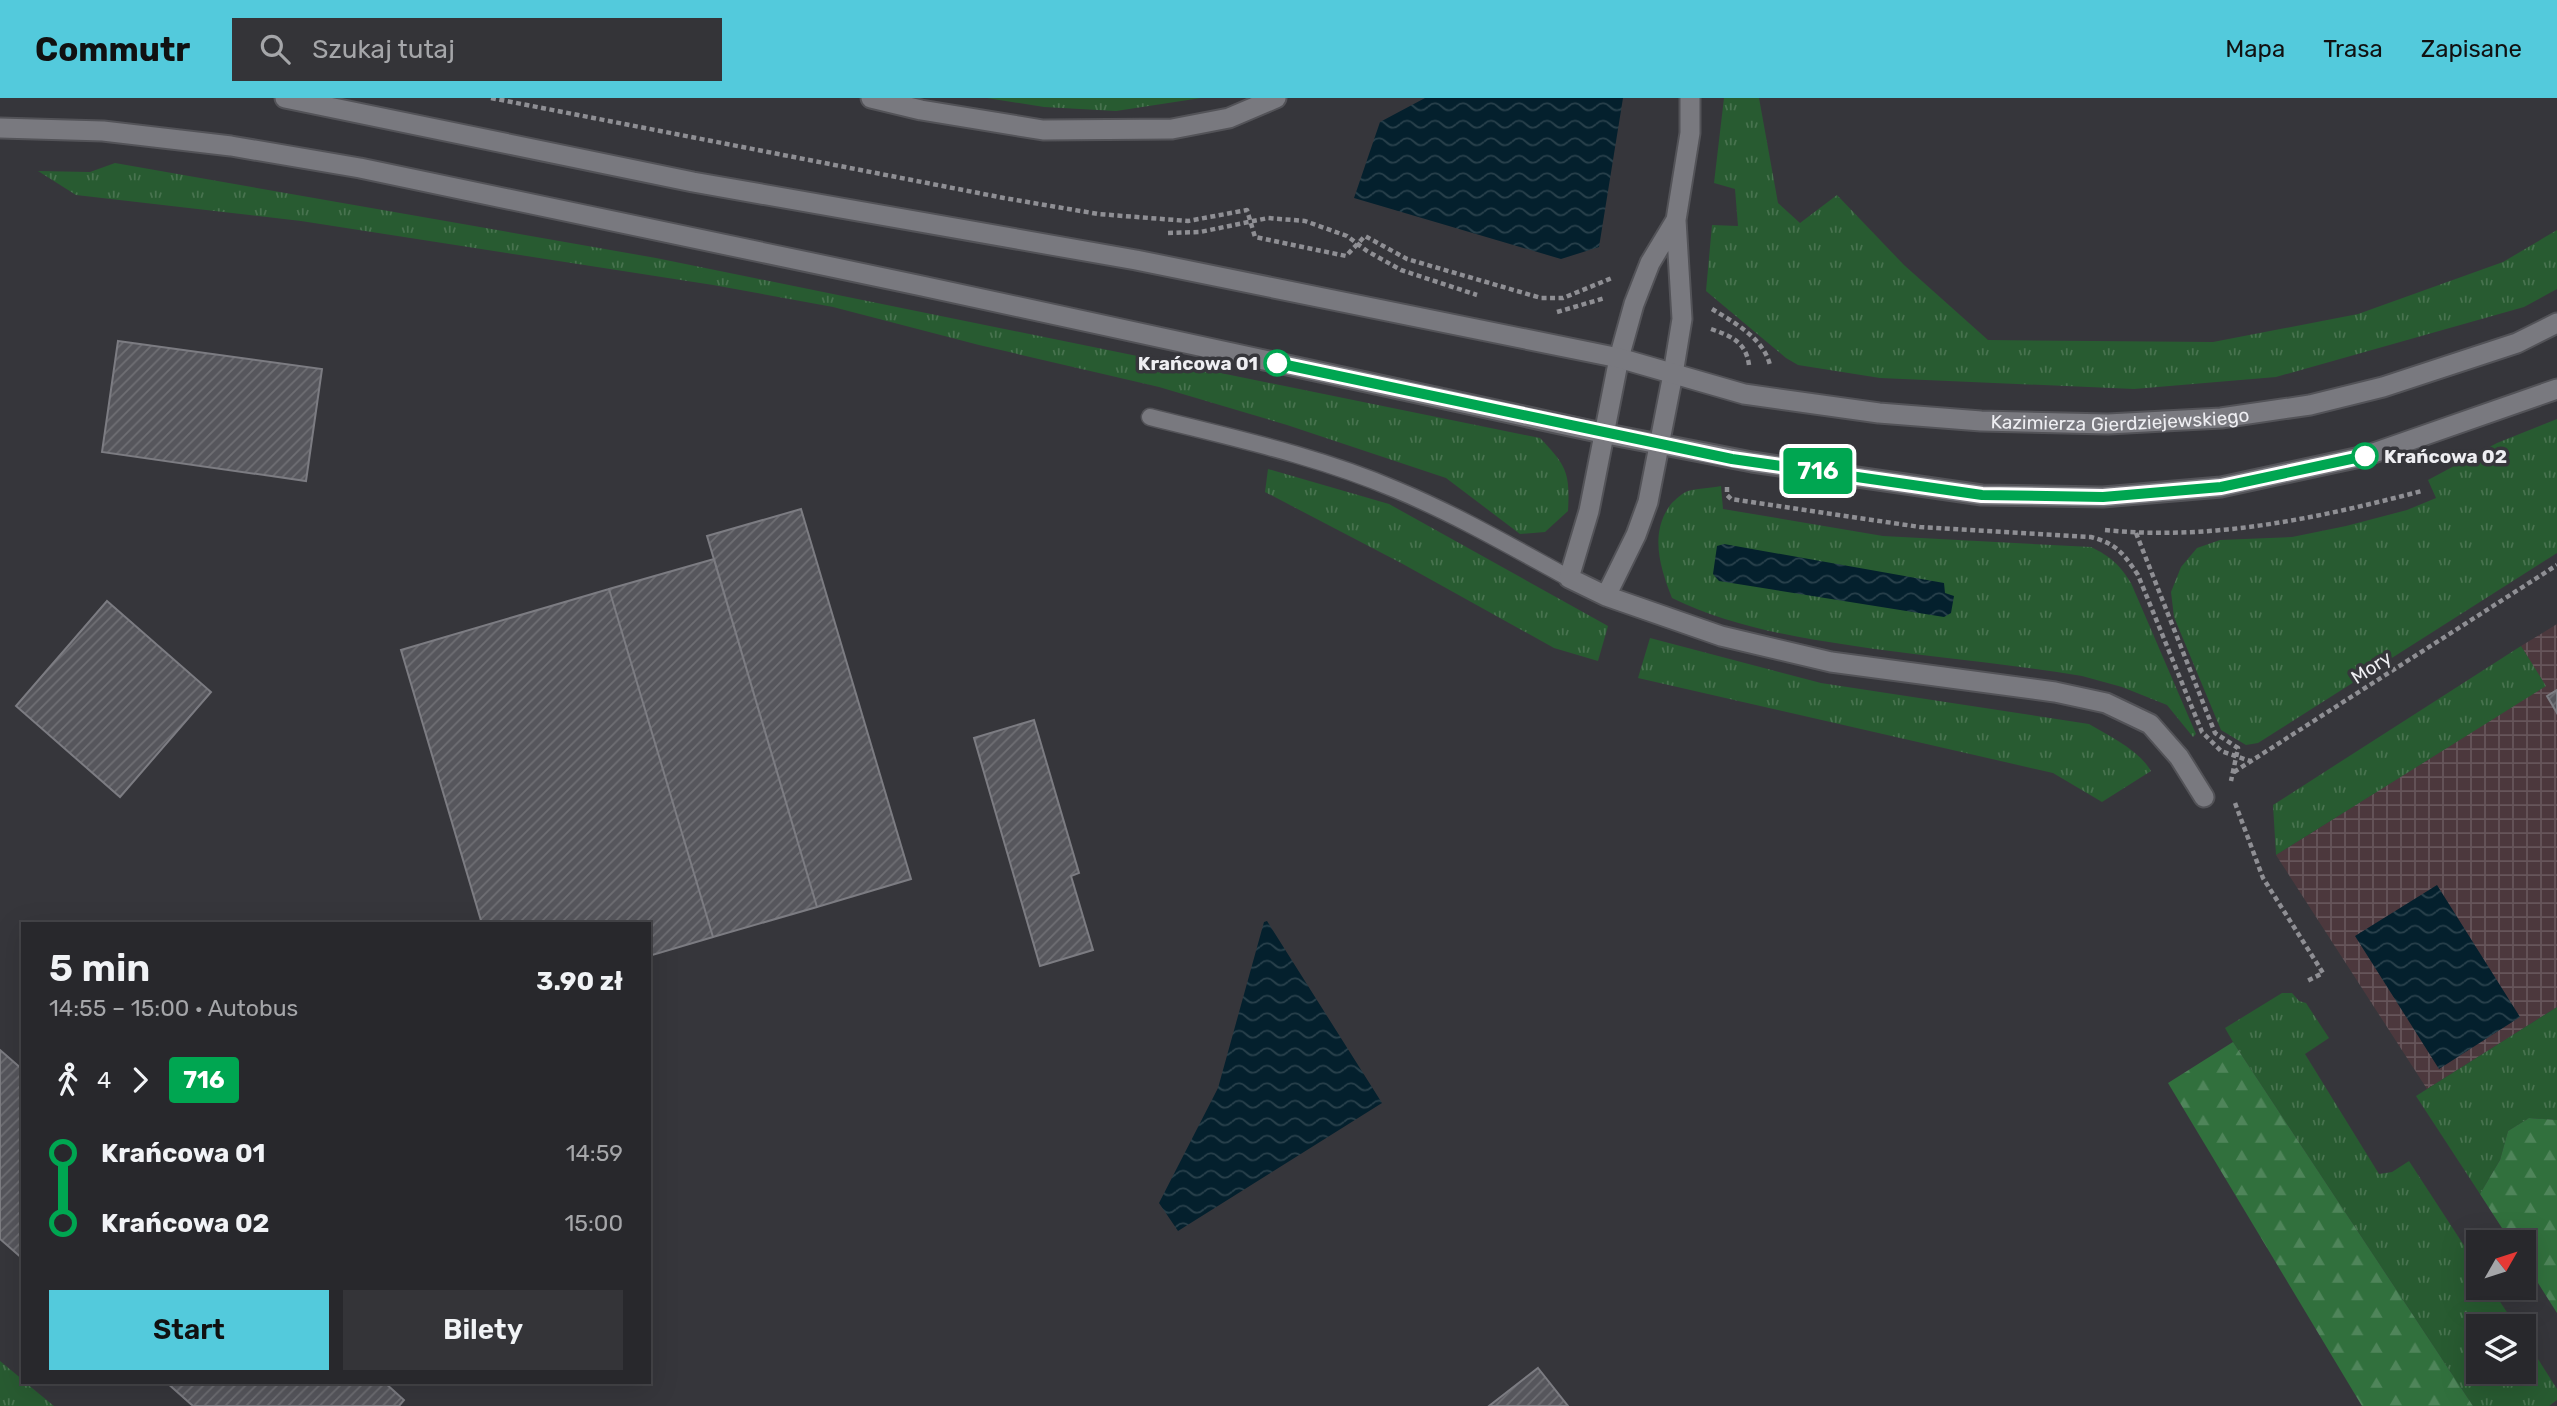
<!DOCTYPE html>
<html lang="pl">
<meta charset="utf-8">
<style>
:root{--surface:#28282c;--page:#343438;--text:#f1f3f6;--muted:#a5a6a9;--line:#444448;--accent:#53cadc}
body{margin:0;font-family:Rubik,sans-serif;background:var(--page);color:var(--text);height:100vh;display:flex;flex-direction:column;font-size:26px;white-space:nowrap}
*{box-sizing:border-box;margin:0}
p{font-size:23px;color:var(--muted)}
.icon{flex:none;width:38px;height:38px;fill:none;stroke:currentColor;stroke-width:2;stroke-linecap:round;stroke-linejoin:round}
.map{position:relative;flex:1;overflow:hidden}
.drawer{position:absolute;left:21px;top:824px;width:630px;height:462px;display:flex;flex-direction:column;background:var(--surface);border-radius:0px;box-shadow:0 7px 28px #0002,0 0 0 2px var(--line)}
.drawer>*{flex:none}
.badge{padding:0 14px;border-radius:5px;font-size:24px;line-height:46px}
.needle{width:46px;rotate:51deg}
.controls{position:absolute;left:2466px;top:1132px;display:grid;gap:14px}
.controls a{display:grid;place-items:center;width:70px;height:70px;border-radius:0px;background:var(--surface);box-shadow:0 7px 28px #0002,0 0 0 2px var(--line);font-size:35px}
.map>.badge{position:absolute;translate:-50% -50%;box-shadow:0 0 0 4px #fff}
.legs{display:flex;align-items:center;gap:10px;height:77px;padding:0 28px;font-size:23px}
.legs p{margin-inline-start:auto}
.overview{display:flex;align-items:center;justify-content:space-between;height:119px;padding:0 28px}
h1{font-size:38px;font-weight:600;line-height:52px}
.action{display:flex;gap:14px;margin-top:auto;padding:14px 28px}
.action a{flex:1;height:80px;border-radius:0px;background:var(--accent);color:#111;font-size:28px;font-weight:600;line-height:80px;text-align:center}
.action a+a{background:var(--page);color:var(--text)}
ul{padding:0 28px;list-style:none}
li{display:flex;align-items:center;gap:24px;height:70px;font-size:26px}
li i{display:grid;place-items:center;width:10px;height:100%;margin:0 9px;background:currentColor}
li i::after{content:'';width:18px;height:18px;margin:-9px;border:5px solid;border-radius:50%;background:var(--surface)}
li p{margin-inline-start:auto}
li:first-child i{background:linear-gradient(#0000 50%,currentColor 0)}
li:last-child i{background:linear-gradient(currentColor 50%,#0000 0)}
header{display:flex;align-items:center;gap:42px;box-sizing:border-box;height:98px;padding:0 35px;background:var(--accent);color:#111}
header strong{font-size:33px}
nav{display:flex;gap:38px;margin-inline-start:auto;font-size:24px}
.search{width:490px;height:63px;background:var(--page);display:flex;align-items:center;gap:18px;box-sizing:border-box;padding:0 24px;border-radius:0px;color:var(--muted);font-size:26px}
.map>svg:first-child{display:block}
.industrial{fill:url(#industrial-grid)}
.grass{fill:url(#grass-tufts)}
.forest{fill:url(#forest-firs)}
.water{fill:url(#water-waves)}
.building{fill:url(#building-hatch);stroke:#7c7c82;stroke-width:2}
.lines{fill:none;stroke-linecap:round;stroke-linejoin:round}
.service-casing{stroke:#535358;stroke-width:19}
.minor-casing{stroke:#535358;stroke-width:23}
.tertiary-casing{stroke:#535358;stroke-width:23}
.path{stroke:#8f8f94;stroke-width:4.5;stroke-dasharray:5 3.5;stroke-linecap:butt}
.service{stroke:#79797f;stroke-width:16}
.minor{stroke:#79797f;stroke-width:19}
.tertiary{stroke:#79797f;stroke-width:19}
.line-1-casing{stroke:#fff;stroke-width:16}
.line-1{stroke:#00a651;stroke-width:10}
.stop-1-dot{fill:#fff;stroke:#00a651;stroke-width:3.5}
.labels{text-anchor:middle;stroke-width:7;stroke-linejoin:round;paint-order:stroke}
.stop-label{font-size:19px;font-weight:bold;fill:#eeeef2;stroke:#36363b;text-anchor:end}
.street-label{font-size:19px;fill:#eeeef2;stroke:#36363b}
</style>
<header>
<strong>Commutr</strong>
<div class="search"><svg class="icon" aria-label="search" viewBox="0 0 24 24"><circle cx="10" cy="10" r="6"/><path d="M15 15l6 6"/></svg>Szukaj tutaj</div>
<nav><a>Mapa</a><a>Trasa</a><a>Zapisane</a></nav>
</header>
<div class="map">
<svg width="2557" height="1308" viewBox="0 0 2557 1308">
<defs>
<pattern id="industrial-grid" width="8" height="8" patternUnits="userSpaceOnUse" patternTransform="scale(1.75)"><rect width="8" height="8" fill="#4c383d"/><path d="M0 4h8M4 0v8" fill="none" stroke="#66555a"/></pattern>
<pattern id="grass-tufts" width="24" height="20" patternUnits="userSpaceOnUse" patternTransform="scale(1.75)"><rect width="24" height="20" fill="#285b31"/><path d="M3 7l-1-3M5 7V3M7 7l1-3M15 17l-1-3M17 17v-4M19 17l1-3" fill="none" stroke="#48734f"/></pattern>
<pattern id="forest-firs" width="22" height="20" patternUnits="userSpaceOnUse" patternTransform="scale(1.75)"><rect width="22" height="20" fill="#31703d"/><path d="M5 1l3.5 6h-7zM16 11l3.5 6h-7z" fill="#4f855a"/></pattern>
<pattern id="water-waves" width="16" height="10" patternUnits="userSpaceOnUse" patternTransform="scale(1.75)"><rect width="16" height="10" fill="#04202d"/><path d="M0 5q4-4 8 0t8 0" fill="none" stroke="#29414c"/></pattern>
<pattern id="building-hatch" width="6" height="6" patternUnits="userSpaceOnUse" patternTransform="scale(1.75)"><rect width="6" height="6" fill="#56565c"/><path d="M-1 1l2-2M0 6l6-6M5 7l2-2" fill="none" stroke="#6f6f74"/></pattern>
</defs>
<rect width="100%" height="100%" fill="#36363b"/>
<path class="industrial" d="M2557,526V909L2427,991L2276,757L2545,588L2521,548Z"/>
<path class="grass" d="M987,0H1201L1116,13L1044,9Z
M1724,0H1759L1778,105L1800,125L1837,97L1904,167L1988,242L2213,244L2358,216L2503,164L2557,132V191L2524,209L2276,279L2134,291L1880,280L1798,267L1786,260L1706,193L1712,127L1738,128L1735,91L1714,85Z
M115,65L656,160L1540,340C1567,368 1570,375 1568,413L1545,434L1520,436L1446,380L1287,327L1159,289L979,247L833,209L713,187L301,123L76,97L38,73L90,74Z
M2557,321V455L2258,645L2246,647L2221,632L2174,519L2171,494L2181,469L2197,450L2220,442L2292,439L2346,428L2407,412L2436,400L2428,382L2497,345Z
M1268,371L1389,406L1608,528L1598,563L1554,550L1401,465L1265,394Z
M1721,388L1723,411L1883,438L2091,449C2110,458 2120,467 2131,485L2196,636L2193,639L2167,607L2122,589L2082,578C2004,565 1926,559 1848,547C1788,538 1727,527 1672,500C1660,469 1649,435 1671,406C1676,401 1682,395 1688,393C1699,390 1711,390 1721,388Z
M1650,540L1821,585L2089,626C2109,638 2139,652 2151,673L2102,704L2053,675L1638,580Z
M2521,548L2546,588L2276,757L2273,707Z
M2282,895H2292L2299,903L2306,905L2329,940L2305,956L2379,1076L2392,1074L2409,1063L2478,1169V1190H2491L2516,1228H2478V1274H2524V1239L2557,1291V1302L2549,1308H2473L2233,944L2225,930Z
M2557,909V1022L2529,1020L2508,1033L2500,1062L2480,1096L2416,998Z
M0,1263L23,1282V1284L26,1285L54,1308H0Z"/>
<path class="forest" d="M2233,944L2473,1308H2362L2168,985Z
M2529,1020L2557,1022V1215L2524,1163V1144H2511L2480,1096L2500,1062L2508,1033Z"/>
<path class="water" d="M1425,0H1623L1599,149L1561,161L1354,100L1380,24Z
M1724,446L1944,485L1945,495L1954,498L1951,515L1944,519L1719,483L1713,476L1717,448Z
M2437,787L2520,919L2439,971L2355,838Z
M1267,823L1382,1005L1178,1133L1159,1105L1218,990L1264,824Z"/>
<path class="building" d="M118,243L322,271L306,383L102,354Z
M801,411L911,781L817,809L707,438Z
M714,461L817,809L713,839L609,491Z
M609,491L713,839L649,858V826H482L401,552Z
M107,503L211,594L120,699L16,608Z
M2557,592V615L2547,598Z
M1034,622L1079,775L1071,778L1093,852L1040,868L974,640Z
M0,952L23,972V1161L0,1141Z
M1538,1270L1568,1308H1489Z
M166,1284H384L404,1302L399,1308H193Z"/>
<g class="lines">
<defs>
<path id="service" d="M1150,319C1233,340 1318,358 1397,392C1457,417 1512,449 1569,480"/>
<path id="minor" d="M871,0L921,12L1043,32L1172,31L1229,20L1276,0
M1676,122L1650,165L1634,206L1619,260L1589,413L1569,480L1606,498L1721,538L1831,564L2055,594L2106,605L2150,626L2179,659L2204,699
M1606,498L1636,437L1648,404L1673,276L1682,221L1676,122L1690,35V0"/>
<g id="tertiary">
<path id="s1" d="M285,0L693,84L1136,162L1619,260L1744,296L1879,315L1981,323L2108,326L2221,320L2310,307L2383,289L2517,245L2557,225"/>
<path d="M0,30L103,33L231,48L360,70L922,188L1602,335L1752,364L1982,397L2103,399L2221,389L2365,358L2557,291"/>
</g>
</defs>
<use href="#service" class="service-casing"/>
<use href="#minor" class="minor-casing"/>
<use href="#tertiary" class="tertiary-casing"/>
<path class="path" d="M491,0L1004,100L1098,116L1188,123L1247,112L1255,139L1346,158L1365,138L1407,161L1541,200H1563L1612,180
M1168,135L1200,134L1268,120L1305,123L1347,138L1367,153L1401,172L1477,197
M1712,211C1735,225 1763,240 1770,267
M1557,214L1605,200
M1711,231C1731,238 1746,244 1749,267
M1727,389V397L1731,401L1920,429L2091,439C2117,446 2123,455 2138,477L2202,634L2221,653L2250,663
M2105,432C2213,443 2318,420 2422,393
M2136,435L2215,635L2238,650L2231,683
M2234,674L2557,467
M2235,705L2263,780L2323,875L2307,883"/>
<use href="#service" class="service"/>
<use href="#minor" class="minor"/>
<use href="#tertiary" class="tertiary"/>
</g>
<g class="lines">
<defs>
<path id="line-1" d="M1277,265L1732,361L1982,397L2103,399L2221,389L2365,358"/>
</defs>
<use href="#line-1" class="line-1-casing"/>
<use href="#line-1" class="line-1"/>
</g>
<g class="stop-1-dot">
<circle cx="1277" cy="265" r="12"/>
<circle cx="2365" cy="358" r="12"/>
</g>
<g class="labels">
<g class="stop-label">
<text x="1258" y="272">Krańcowa 01</text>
<text x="2384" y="365" text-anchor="start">Krańcowa 02</text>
</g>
<g class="street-label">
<text dy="7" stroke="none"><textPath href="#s1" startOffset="1867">Kazimierza Gierdziejewskiego</textPath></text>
<text transform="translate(2371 569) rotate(-33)" y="7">Mory</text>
</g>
</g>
</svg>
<div class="controls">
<a><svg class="needle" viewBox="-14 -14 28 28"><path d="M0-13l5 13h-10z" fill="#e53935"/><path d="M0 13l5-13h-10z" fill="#a5a6a9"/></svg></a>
<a><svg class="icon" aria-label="layers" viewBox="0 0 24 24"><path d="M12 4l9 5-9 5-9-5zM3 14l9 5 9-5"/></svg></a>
</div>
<b class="badge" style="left:1818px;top:373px;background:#00a651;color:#fff">716</b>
<section class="drawer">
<div class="overview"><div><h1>5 min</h1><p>14:55 – 15:00 · Autobus</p></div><b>3.90 zł</b></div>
<div class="legs"><svg class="icon" aria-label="walk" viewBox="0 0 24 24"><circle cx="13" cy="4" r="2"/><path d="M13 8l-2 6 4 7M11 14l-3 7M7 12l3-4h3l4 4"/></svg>4<svg class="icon" aria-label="forward" viewBox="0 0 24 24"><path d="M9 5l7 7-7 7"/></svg><b class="badge" style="background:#00a651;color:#fff">716</b></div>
<ul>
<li><i style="color:#00a651"></i><b>Krańcowa 01</b><p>14:59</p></li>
<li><i style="color:#00a651"></i><b>Krańcowa 02</b><p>15:00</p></li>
</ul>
<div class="action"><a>Start</a><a>Bilety</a></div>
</section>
</div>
